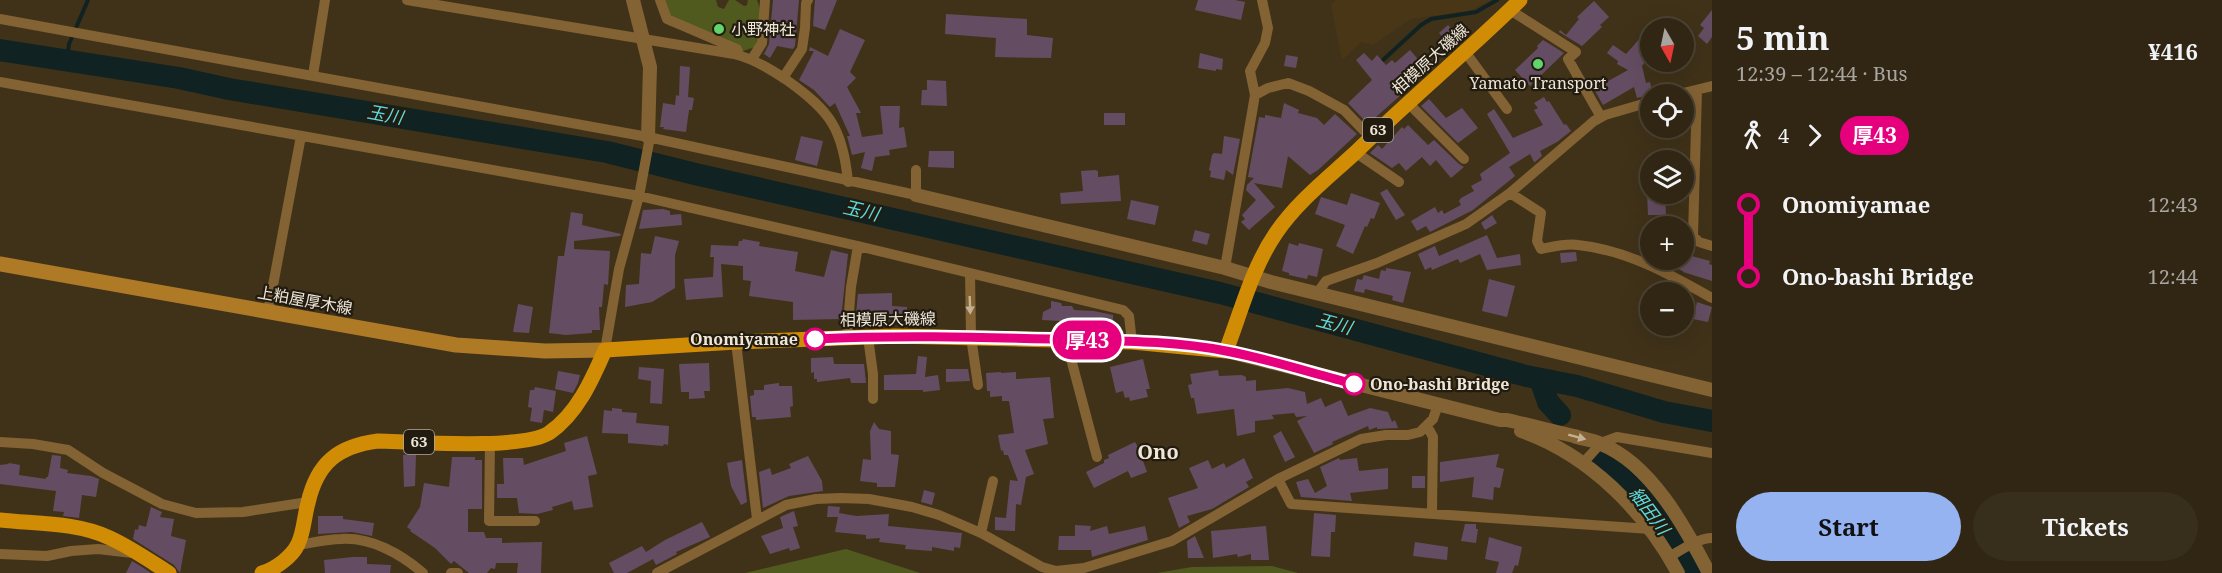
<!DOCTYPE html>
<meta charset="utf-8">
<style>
:root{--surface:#302613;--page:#382e1c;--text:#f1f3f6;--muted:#a8a5a0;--line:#4b4333;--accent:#95b2f1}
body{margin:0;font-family:"Noto Serif","Noto Sans JP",serif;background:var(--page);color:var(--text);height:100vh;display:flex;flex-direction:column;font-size:22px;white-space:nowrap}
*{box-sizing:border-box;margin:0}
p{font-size:20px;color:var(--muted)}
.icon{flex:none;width:33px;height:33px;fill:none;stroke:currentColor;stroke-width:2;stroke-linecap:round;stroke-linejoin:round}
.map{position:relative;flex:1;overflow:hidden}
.drawer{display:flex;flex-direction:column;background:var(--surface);width:510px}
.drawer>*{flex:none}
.badge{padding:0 12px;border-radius:20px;font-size:21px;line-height:39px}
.needle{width:39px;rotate:171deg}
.buttons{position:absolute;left:1640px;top:18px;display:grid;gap:12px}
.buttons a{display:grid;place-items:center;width:54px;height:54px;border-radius:50%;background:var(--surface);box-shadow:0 6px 24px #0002,0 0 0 2px var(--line);font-size:30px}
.map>.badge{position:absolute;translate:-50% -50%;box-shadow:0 0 0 3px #fff}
.legs{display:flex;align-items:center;gap:9px;height:66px;padding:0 24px;font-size:20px}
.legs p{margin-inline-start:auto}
.overview{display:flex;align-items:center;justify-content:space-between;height:102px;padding:0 24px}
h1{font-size:33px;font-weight:700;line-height:45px}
.primary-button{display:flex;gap:12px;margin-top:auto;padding:12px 24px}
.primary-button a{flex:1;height:69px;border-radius:36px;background:var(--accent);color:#111;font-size:24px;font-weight:700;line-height:69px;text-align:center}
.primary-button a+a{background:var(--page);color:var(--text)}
ul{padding:0 24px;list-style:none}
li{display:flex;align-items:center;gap:21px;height:72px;font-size:22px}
li i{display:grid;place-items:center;width:9px;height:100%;margin:0 8px;background:currentColor}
li i::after{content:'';width:15px;height:15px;margin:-8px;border:4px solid;border-radius:50%;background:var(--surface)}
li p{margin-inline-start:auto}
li:first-child i{background:linear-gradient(#0000 50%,currentColor 0)}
li:last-child i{background:linear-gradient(currentColor 50%,#0000 0)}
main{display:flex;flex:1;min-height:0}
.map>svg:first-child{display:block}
.built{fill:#483616}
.green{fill:#505a1e}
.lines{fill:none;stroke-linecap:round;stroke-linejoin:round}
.stream{stroke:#122;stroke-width:4}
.river{stroke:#122;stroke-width:22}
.building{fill:#644d62}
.minor{stroke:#836233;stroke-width:10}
.tertiary{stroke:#836233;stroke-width:14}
.secondary{stroke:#af7a26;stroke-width:15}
.primary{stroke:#d18c06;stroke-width:15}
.oneway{fill:#c4b195}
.line-1-casing{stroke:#fff;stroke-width:14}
.line-1{stroke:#e6007e;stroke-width:9}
.poi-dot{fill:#5fd56b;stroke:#211b10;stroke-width:2}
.stop-1-dot{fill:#fff;stroke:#e6007e;stroke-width:3}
.labels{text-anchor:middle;stroke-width:4.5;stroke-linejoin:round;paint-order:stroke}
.shield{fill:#211b10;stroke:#b1a99b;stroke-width:1.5}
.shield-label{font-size:15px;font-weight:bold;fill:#efe6d7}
.poi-label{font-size:16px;fill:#efe6d7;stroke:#211b10;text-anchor:start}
.street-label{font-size:16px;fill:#efe6d7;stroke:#211b10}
.stop-label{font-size:16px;font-weight:bold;fill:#efe6d7;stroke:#211b10;text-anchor:end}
.water-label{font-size:18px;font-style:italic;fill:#58dadf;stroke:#211b10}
.quarter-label{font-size:20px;font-weight:bold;fill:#efe6d7;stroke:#211b10}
</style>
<main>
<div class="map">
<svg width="1712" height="573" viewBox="0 0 1712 573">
<rect width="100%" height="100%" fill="#403219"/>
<path class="built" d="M1336,0H1491L1469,11L1410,19L1373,45L1361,42L1342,60L1331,5Z"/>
<path class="green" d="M663,0H716L718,7L724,9L729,0H735L744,6L747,5L748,0H757C763,15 761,32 755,47L743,51L668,25Z
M846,549L920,573H745Z
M1272,566L1298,573H1157L1192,567Z"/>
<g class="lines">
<path class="stream" d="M67,60L69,44L88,0
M1383,60L1421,25L1431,19L1476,12L1497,0"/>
<path class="river" d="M0,50L179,78L229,89L607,152L695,174L1220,293L1526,376L1577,386L1664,412L1712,421
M1540,379L1548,402L1560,415
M1598,454C1636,490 1670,526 1694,573"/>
</g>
<path class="building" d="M773,0H799L795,46L793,49L777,46L770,58L764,54L769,44Z
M815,0H837L825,30L813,26Z
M1198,0H1235L1245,2L1241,20L1195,10Z
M1594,1L1609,17L1600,25L1602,27L1582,46L1559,32L1560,30L1566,35L1579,19L1577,17Z
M1712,10V37L1707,44L1698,36L1704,28L1700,25Z
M946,14L1027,19V35L1053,38L1051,58L995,57L996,38L945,34Z
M1448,25L1461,39L1452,47L1439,33Z
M1650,27V56L1642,66L1646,83L1650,82L1653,94L1637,98L1634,87L1603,105L1594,89L1628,70L1617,64L1618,61L1607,53L1613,45L1626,54Z
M840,29L865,40L850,72L856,78L847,87L861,113H856L862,137L883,134L880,106H900L899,128L904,127L907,147L889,150L890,155L875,157L872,171L861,168L865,152L852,155L847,136H850L835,103L830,107L814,90L799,80L814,51H809L810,47L828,56Z
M1543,40L1564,53L1530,86L1515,70L1538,48L1537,46Z
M1410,50L1428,71L1368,124L1348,103L1372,80L1356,60L1364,53L1372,61L1377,55L1386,65L1392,60L1395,63Z
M1200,53L1223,59L1222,70L1216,69V71L1198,68Z
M1286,55L1298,57L1296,68L1284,66Z
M680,66L690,67L688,97L694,98L692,110H689L686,132L663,129L664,127H660L663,103L675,105L676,95L679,96Z
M927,80L946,81L947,106L921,105L922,90H927Z
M1544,97L1547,102L1549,101L1564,125L1566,124L1571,131L1557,142L1540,151L1542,156L1535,162H1534L1530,154L1509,167L1515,176L1473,210L1430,232L1426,226L1417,231L1411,221L1435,207L1438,213L1442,210L1444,214L1461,205L1459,201L1461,198L1474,191L1471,186L1482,180L1480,174L1510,153L1487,114L1494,109L1513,138L1543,125L1534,110L1538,108L1534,103Z
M1429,99L1446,118L1462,108L1478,128L1458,143L1421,106Z
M1284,103L1299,110L1298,113L1317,118L1324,125L1335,114L1357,134L1318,170L1310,175L1288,156L1282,188L1254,183L1275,207L1249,230L1241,222L1245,219L1242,215L1256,200L1246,190L1247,185L1254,178L1248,177L1259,117L1265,118V115L1281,118Z
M1104,113H1125V125H1104Z
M1408,125L1428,145L1434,140L1459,164L1464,167L1451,178L1436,160L1430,166L1422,157L1406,171L1399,163L1392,168L1370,153L1378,145L1382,149L1402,127L1404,129Z
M801,136L823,141L817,166L795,160Z
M1224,136L1240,139L1233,175L1226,170L1224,180L1210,177L1211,171L1209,170L1212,155L1214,153L1222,154Z
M929,151H954V168L928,167Z
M1095,170L1098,171V177L1119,175L1121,201L1061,204L1060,193L1083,191L1081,171Z
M1387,189L1405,215L1396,220L1380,193Z
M1351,193L1380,203L1374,219L1371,218L1367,227L1365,226L1353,254L1336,246L1345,225L1315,214L1321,197L1347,205Z
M1647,194H1665L1666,215H1648Z
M1131,200L1159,206L1155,225L1127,219Z
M663,209L670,211V215L681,214L682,225L639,229L643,210Z
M571,212L583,214L582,225L621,234L620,236L574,241V249L610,251L608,285L604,284L602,307H599L600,330H592V333L566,335L549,333L558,256H564Z
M1492,215L1497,223L1485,230L1481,223Z
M1195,230L1210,234L1207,245L1192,241Z
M1487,235L1497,258L1520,254L1521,265L1487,270L1480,254L1460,263L1458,259L1432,270L1431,267L1425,270L1418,254L1435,246L1439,256Z
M655,236L679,241L675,255V288L652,302L625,307L626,285L639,284L641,253L651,254Z
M743,239L760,242L759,246L798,252L795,271L824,277L831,250L848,254L841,319L793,320V302L749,296L751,281L743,280V266L721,264L723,297L686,300L684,279L713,277L714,257H710L711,245L738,246L739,241H742Z
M1289,243L1298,246L1299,243L1323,249L1317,277L1308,275L1307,279L1289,275V273L1282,271Z
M1576,252L1577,261L1561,263L1560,253Z
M1688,255L1710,261L1709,264L1712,265V281L1683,272V271L1656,260H1687Z
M1386,268L1411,272L1403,303L1392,300L1393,296L1365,289L1364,293L1354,291L1357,279L1362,280L1364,275L1379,279L1381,270L1386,271Z
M1489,279L1515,286L1507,317L1482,311Z
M892,293V306L907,307V317H864V314H856L858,294Z
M1051,301L1061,303L1062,306H1072L1074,310L1094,311L1113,315V324L1042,320L1043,312L1051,308Z
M1697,302L1712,307L1708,322L1693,319Z
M518,304L533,307L529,333L513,332Z
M918,356L927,357L925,377L938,375L940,390L923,392V390H884V375L916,374Z
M833,357L834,364H864L866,383H851L850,378L817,382V379H814V372L811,373V358Z
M1143,359L1150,389H1146L1148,397L1130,401L1129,397L1125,398L1123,391L1116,393L1110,367Z
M709,363L710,391H704L705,398L689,399V392H681L679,364Z
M639,367L664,369L662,404L650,403L651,381L638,379Z
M946,369H968L970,381L946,382Z
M1218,370L1219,376L1242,375L1246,377V381L1256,380V391L1288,388L1305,392L1307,404L1321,398L1325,407L1341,400L1348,416L1370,408L1388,412L1392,422L1395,420L1398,428L1377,429V427L1369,430L1368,426L1332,442L1333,444L1314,453L1297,421L1307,416L1296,417L1294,413L1272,415L1274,419L1255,421V432L1237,436L1234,409L1197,414L1194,398H1191L1188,385L1192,384L1190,374Z
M558,371L580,375L578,383L573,393L555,389Z
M1001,372V373L1016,372V379L1050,377L1054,418L1043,419L1048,444L1025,450L1034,474L1026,477L1021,505L1016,504L1015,531L995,530V517L1006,518L1010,480L1018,481L1008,455H1004L1003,450L1001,451L998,435L1014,433L1009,401H1002V396L990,397V391H987L986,373Z
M779,383V386H792L793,406L790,407L791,417L756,420V417H752L750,396L754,395V390H764V385Z
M535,387L556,391L553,412L544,410L542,423L530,421L532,408L528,407L530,390H534Z
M612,408L622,409V412L637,413L636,423L669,426L668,445L664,444L663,446L628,443V434L602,433L604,410L612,411Z
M874,422L879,429L891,431V454L899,455L895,487H877V483L860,481L863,459L871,460L870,431Z
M1281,431L1295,457L1285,462L1273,436Z
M587,436L597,474L588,476L593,507L574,510L572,501L552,507L553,510L537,514L519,513L517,498H497V484H504L503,458H523L524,465L566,451L564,443Z
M1135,442L1145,460L1143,461L1147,472L1131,478L1128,471L1094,488L1086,472L1104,463V460L1109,458L1108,455Z
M1499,454L1496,467L1504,469L1500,488L1494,487L1493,500L1472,497L1474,477L1440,482V462Z
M52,455L61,456L60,468L68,470L67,473L91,476L99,479L96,497L82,495L79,518L63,516L64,512L53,511L56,491L0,484V465L8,464L9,463L20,465L19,475L46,479V477H48Z
M403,455H416L415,486L404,487Z
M808,456L822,481L823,491L789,496L763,508L759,472L770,468L772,475L791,468L789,464Z
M452,457H475V460H482V509H468V532H484L486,538H502V543L542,542L541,573H517L518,563H496L495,569L491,568L487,573H469L454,561L451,564L435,548L410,531L411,530L407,527L420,507L424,483L449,487Z
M1244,458L1253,478L1246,482L1249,487L1212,509L1187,516L1190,522L1179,528L1168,498L1198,488L1189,468L1208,460L1212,469L1224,463L1226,468Z
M1339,458L1340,460L1357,458L1359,471L1388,468V489L1350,493L1352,501L1301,497L1296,482L1308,479L1315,493L1327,486L1320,467Z
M742,460L747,502L741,505L731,486L727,463Z
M1412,476H1425V488H1412Z
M924,490L935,493L932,505L921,502Z
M828,506L840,507L839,513L856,516L889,514L888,526L962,533L960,548L954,547V551L932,547V551L905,549L906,545L879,542L880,538L866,539V535L835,532L838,517H827Z
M151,507L162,512L160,517L174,519L171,536L186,540L180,573L174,565L133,539L135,529L138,530L139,525L146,527Z
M794,511L798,526L793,527L800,548L790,551L789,548L770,554L761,536L783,528L780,517Z
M1314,513L1336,515L1335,532H1331L1330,557L1311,556Z
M318,516H343V519L374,523L372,536L352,532L318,534Z
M702,522L710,537L676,552L677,554L656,565L653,559L627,573H614L609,563L642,546L646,552L665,540Z
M1465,524H1476V529H1478L1476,543L1461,541Z
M1075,525L1091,526L1090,531L1107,526L1109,534L1145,526L1148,540L1092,557L1091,550H1058L1059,536H1075Z
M1266,526L1269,560H1251V554L1238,557L1237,554L1213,558L1211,531Z
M1195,536L1204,558H1188L1187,541Z
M1489,537L1522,547L1518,566L1515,565L1512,573H1496L1499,562L1485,559Z
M1415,542L1448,547L1447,560L1413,556Z
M353,557H367V564L391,565L390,573H325L324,560Z
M132,561L142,567L151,573H126Z"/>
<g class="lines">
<path class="minor" d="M407,0L734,54C754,59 771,69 788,81C830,111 843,129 848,182
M660,0L667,19L737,49L739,54
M1510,10L1576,52L1568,59L1601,117
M0,19L648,137L916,195V170
M1466,53L1507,109
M752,59L762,43L765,0
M313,75L325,0
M783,78L802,49L805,28L806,3L808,0
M0,82L639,196L858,246L1123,310L1129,316L1132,342
M1697,90L1693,236L1699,242L1712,246
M1679,94L1712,86
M1255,95L1250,71L1265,43L1268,28L1262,0
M1408,103L1464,159
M1355,152L1399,182
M1510,193L1541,213L1537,241L1541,249C1552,247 1566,243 1578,245C1627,250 1669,274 1712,298
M1225,268L1255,95L1268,88L1288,83L1309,91L1344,110L1370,137
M970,273L971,337L978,385
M1318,292L1326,281L1377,263L1466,224L1510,193L1594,121L1605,115L1650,102
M268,312L301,136
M847,337L851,287L858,246
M868,337L873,374V399
M1066,340L1097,457
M736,342L757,519
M605,350L619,269L639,196L650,137
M1427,426L1433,437L1432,512
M0,442L33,444L68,450L103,473L162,504L196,513L243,512L308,502
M490,443L489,521H535
M1584,462L1601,443L1617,437L1712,453
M1278,479L1291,504L1650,529
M981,533L993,481
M298,545C312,543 327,539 341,539C371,537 401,554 423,573
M0,554L47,556L71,551L98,549L132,553
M1669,557C1682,550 1697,538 1712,538
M451,573H458
M657,573L786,505L816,499L841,498L869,499L912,507L939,515L981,533L1042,567L1056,571L1084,568L1172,541L1278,479L1361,439L1386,435H1408L1420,432L1433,419L1438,405"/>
<path class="tertiary" d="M633,0L650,67L648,137
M916,195L1225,268L1271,282L1712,390
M1226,351L1500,420H1507C1529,425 1552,431 1574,436C1583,439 1593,440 1601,444C1651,464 1685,527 1709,573
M1521,431C1588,454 1645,511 1678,573"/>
<path class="secondary" d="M0,264L456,345L545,351L605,350"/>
<path class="primary" d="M0,520C35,524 77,522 110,538C130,547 150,561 169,573
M262,573C275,569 292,557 298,544C304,532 304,517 308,503C317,463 338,446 378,441C414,442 522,450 549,433C577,414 592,380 605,350L736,342L895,336L1132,342L1226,351C1241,312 1252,268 1276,233C1298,201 1328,178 1356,152C1409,100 1467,52 1520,0"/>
</g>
<defs><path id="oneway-solid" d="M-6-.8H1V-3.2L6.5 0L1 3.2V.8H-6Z" transform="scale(1.5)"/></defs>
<g class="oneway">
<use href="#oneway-solid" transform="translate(970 305) rotate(88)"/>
<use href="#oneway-solid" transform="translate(1577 437) rotate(15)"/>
</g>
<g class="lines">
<defs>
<path id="line-1" d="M815,339C894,335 973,337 1052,339C1110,341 1169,340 1226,351C1269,359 1311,373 1354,384"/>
</defs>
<use href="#line-1" class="line-1-casing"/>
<use href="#line-1" class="line-1"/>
</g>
<g class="poi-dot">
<circle cx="719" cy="29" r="6"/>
<circle cx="1538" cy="64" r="6"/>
</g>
<g class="stop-1-dot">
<circle cx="815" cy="339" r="10"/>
<circle cx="1354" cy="384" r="10"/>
</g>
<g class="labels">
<g class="shield">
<rect x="1363" y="118" width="30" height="24" rx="4.5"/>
<rect x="404" y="430" width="30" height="24" rx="4.5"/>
</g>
<g class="shield-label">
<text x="1378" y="135">63</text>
<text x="419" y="447">63</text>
</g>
<g class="poi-label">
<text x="731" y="35">小野神社</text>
<text x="1538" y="89" text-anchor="middle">Yamato Transport</text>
</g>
<g class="street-label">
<text transform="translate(1430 59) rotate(-42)" y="6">相模原大磯線</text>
<text transform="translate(305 300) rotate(10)" y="6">上粕屋厚木線</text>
<text transform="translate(888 319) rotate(-1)" y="6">相模原大磯線</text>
</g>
<g class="stop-label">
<text x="798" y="345">Onomiyamae</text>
<text x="1370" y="390" text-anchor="start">Ono-bashi Bridge</text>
</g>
<g class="water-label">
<text transform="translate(385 115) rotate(10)" y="6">玉川</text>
<text transform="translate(861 211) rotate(13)" y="6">玉川</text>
<text transform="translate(1334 324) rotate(15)" y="6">玉川</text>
<text transform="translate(1649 511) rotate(53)" y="6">細田川</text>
</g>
<g class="quarter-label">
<text x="1158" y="459">Ono</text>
</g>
</g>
</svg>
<div class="buttons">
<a><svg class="needle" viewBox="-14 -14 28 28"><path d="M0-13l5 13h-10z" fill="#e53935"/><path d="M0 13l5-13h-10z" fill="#a8a5a0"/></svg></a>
<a><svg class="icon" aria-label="locate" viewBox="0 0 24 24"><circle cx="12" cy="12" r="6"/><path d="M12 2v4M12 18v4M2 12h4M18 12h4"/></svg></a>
<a><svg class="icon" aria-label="layers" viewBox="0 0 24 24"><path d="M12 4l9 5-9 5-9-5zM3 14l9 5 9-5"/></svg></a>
<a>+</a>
<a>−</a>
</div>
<b class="badge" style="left:1087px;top:340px;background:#e6007e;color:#fff">厚43</b>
</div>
<section class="drawer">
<div class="overview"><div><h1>5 min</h1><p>12:39 – 12:44 · Bus</p></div><b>¥416</b></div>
<div class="legs"><svg class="icon" aria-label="walk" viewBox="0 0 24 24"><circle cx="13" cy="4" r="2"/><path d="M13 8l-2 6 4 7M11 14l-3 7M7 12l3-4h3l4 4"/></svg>4<svg class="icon" aria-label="forward" viewBox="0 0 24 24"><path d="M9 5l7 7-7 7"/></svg><b class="badge" style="background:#e6007e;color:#fff">厚43</b></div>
<ul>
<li><i style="color:#e6007e"></i><b>Onomiyamae</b><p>12:43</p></li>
<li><i style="color:#e6007e"></i><b>Ono-bashi Bridge</b><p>12:44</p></li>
</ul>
<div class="primary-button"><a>Start</a><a>Tickets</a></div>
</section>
</main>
